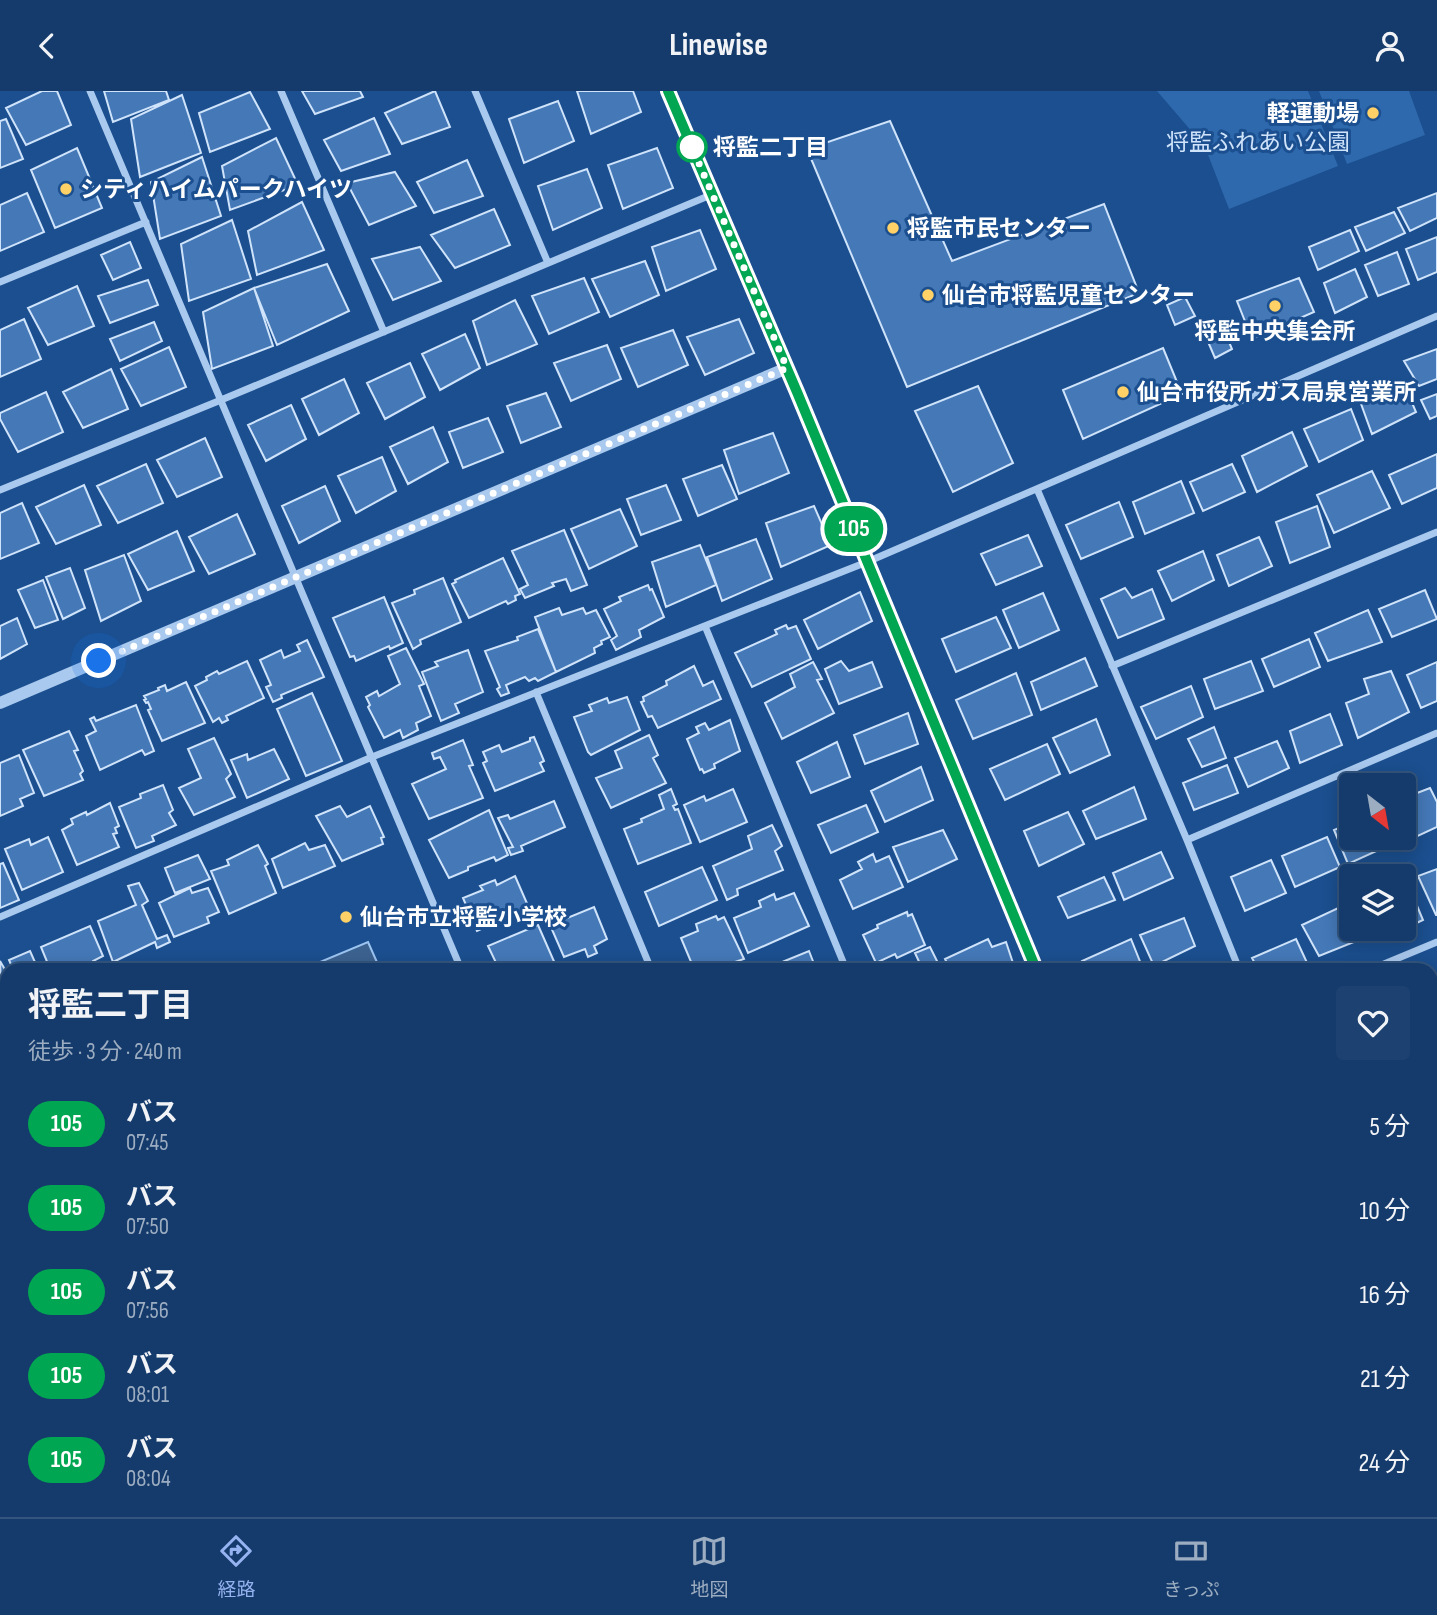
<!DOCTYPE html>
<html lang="ja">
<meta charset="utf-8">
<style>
:root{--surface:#143b6b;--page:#1d4271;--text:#f1f3f6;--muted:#9dadc1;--line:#33557e;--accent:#95b2f1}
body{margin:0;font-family:"Sofia Sans Condensed","Noto Sans JP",sans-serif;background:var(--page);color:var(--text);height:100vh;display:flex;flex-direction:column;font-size:26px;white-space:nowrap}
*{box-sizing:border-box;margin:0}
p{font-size:23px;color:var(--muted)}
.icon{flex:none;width:38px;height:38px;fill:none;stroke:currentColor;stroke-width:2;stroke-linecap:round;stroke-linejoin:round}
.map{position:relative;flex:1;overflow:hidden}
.panel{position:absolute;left:0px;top:872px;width:1438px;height:555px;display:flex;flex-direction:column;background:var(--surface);border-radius:21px 21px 0 0;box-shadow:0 4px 18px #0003,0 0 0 2px var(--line)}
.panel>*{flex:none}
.badge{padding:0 14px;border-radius:23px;font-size:24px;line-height:46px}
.needle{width:46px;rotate:149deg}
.controls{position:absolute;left:1339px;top:682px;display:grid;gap:14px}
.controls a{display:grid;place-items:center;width:77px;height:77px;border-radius:7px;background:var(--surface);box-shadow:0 4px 18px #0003,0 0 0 2px var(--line);font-size:35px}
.you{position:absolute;width:35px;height:35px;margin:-18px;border:5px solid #fff;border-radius:50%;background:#1a73e8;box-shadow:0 0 0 10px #1a73e833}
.map>.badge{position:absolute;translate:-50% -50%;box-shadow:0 0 0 4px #fff}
.round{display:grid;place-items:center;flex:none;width:74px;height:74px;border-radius:7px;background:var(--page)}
.summary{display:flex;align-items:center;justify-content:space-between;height:119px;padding:0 28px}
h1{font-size:33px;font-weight:700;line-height:52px}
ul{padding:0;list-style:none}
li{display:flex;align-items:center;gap:21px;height:84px;padding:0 28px}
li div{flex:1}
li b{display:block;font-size:26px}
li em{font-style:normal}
li .badge{min-width:77px;font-weight:700;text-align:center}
header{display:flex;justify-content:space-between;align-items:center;height:91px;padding:0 28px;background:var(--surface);font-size:32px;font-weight:700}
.menu{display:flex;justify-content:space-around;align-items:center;height:98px;border-top:2px solid var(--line);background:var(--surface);font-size:19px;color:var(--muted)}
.menu a{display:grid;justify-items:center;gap:4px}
.menu .current{color:var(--accent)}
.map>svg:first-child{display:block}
.green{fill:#2e69ad}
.water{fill:#3c6290;stroke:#9cc4f0;stroke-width:2}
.building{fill:#4478b7;stroke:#cfe3fa;stroke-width:2}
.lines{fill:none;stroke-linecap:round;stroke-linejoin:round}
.minor{stroke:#a9c9ee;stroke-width:7}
.tertiary{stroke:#a9c9ee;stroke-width:12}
.line-casing{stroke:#fff;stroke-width:16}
.line{stroke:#00a651;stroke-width:10}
.walk{stroke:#fff;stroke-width:7;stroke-dasharray:0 12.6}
.poi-dot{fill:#ffd166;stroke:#1b4f8f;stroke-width:2.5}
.stop-dot{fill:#fff;stroke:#00a651;stroke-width:3.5}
.labels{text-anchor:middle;stroke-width:6;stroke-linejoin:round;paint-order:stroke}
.poi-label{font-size:23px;font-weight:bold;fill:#fff;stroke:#1b4f8f;text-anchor:start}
.park-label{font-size:23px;fill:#cfe3fa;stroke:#1b4f8f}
.stop-label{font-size:23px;font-weight:bold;fill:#fff;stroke:#1b4f8f;text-anchor:start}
</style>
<header><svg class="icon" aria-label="back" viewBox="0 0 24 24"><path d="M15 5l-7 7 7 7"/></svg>Linewise<svg class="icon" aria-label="person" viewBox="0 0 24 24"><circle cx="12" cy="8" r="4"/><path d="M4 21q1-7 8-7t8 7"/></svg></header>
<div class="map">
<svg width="1437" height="1426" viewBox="0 0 1437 1426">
<rect width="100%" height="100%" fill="#1b4f8f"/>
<path class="green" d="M1157,0H1308L1338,75L1229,118L1205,56Z
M1319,0H1409L1425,44L1347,73Z
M7,1016V1328L0,1331V1019Z"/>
<path class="water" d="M368,851L380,878H309L308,876Z"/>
<path class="building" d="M42,0H57L71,34L26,54L6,17Z
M104,0H166L169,9L113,31Z
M302,0H360L363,6L315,23Z
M435,0L450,36L402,53L385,22Z
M577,0H633L641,21L591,43Z
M250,1L270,38L210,61L199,22Z
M182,4L201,62L140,86L131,28Z
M558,10L574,50L524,72L509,28Z
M374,27L390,63L341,80L324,49Z
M6,28L23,68L0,77V30Z
M890,30L952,170L1104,113L1139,202L907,296L807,58Z
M276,47L298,94L230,119L222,75Z
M77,57L102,117L55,137L31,79Z
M657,57L673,97L623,118L608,74Z
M202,66L221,125L160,148L151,91Z
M467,69L483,105L434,122L417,91Z
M587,78L602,117L553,139L538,95Z
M395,81L416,115L369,134L347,92Z
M27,102L44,141L0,160V114Z
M1437,102V127L1410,140L1398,117Z
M302,111L324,159L257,184L248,140Z
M494,118L510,154L455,177L431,144Z
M1394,121L1405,142L1366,160L1355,136Z
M232,129L251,188L189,210L181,153Z
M700,139L716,178L666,200L652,156Z
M1350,139L1359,160L1318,179L1309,156Z
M1437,146V181L1418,189L1406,158Z
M130,151L141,177L113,189L101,164Z
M420,156L441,190L393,209L372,168Z
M1397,161L1409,193L1378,205L1365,174Z
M645,170L659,204L610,226L592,188Z
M327,173L349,220L277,254L254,197Z
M1355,178L1367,206L1335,222L1324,192Z
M584,187L599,221L549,243L532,205Z
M1299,187L1314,221L1252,248L1237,210Z
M148,189L158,214L110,232L98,205Z
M77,195L94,235L48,254L28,217Z
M254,197L273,255L212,278L203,221Z
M1185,206L1195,225L1175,234L1167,214Z
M515,209L537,253L487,274L473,230Z
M24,228L41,268L0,286V239Z
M739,228L754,262L705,284L687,246Z
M154,231L162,250L120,270L110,248Z
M673,239L688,274L638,296L621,257Z
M1224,239L1232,258L1215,267L1206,246Z
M465,243L480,277L440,299L422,263Z
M607,254L621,288L571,310L554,272Z
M169,256L186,296L141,315L121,278Z
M1163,257L1182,303L1083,348L1063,299Z
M1437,258V288L1419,295L1404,270Z
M410,272L425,306L385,328L367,292Z
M111,278L128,318L83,337L63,301Z
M344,288L359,322L319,344L302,308Z
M1404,293L1416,321L1372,343L1360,310Z
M978,295L1013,372L953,401L915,320Z
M46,301L63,341L18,361L0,328V322Z
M546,302L561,336L521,352L507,315Z
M1437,303V325L1430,328L1421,309Z
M291,314L306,348L266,370L248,334Z
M1351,318L1363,349L1319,371L1304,338Z
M488,327L503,361L463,377L449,341Z
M433,336L448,371L408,393L390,356Z
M1292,341L1307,375L1257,401L1242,365Z
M773,342L789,382L739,403L724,359Z
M205,347L222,386L177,406L157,369Z
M1437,363V397L1402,413L1389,384Z
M382,366L396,400L356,422L338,385Z
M146,373L163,412L118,432L97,395Z
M1232,373L1245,401L1203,420L1190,391Z
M722,374L737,408L698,425L683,388Z
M1372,380L1390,417L1334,442L1317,404Z
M1181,390L1194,422L1145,443L1133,411Z
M84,394L101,434L56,453L36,416Z
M666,394L681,429L641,444L627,408Z
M325,395L340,430L299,452L282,415Z
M1119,411L1133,446L1081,468L1066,434Z
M22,412L39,452L0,468V422Z
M814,415L831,454L781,476L766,432Z
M1317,415L1330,456L1290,472L1276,431Z
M620,418L637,455L589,478L571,438Z
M237,423L255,463L209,483L189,446Z
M564,439L587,494L571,500L566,488L552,492L554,495L525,507L520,498L528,494L512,460Z
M177,440L194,480L148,499L128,463Z
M1028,444L1042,475L996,494L981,463Z
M1259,446L1272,475L1229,495L1217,464Z
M756,448L772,488L722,510L707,466Z
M700,454L716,494L666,516L652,471Z
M1203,460L1214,489L1172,510L1158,480Z
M124,464L141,510L101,530L85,479Z
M503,467L520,503L515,505L516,509L508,513L506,510L469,527L452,493L456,491L455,489Z
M70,477L85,517L63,528L46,486Z
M443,487L461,531L420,549L421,553L413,558L392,512L415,503L414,499Z
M43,489L58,529L35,537L18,499Z
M648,494L650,499L652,498L664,526L639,539L641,546L616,559L611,549L617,545L604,518L621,510L619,506Z
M1125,497L1132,507L1152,498L1164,528L1118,547L1101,508Z
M1425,499L1437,528L1392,546L1379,518Z
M860,501L872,530L818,558L804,529Z
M1043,502L1059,539L1019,557L1003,519Z
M384,506L403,552L390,558L389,555L356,570L354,565L350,566L333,527Z
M559,517L562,524L583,517L586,523L596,519L610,546L601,550L602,553L594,557L595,562L556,581L535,526Z
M1368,519L1382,551L1328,570L1315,542Z
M996,526L1011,557L956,581L942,548Z
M17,527L27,553L0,568V535Z
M786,534L788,538L796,535L811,568L752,596L735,562L777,543L775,539Z
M538,538L556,581L538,590L535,587L529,590L525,586L506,594L509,602L501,605L497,598L500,596L485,560L518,549L517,546Z
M1309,548L1320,576L1274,596L1262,568Z
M307,549L324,586L281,604L282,607L273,611L266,596L271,594L260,569L281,559L284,567L300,560L297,554Z
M406,557L424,593L419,595L431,625L416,632L418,639L403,647L400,639L384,647L368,616L370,614L366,606L377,600L379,605L400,593L388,565Z
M468,559L483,601L455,613L459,622L441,630L422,581L438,575L435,571Z
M1085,567L1097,595L1041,619L1031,591Z
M247,570L264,607L226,625L228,629L222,632L219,627L213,631L195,595L207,589L206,586L217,580L219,583Z
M841,570L849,580L872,571L882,596L839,613L825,578Z
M1251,570L1263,600L1215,618L1204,588Z
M813,571L822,588L817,589L834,622L782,648L765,612L795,596L790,583Z
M1437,571V610L1421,617L1407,584Z
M694,575L703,595L713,590L721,608L658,637L652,625L648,626L641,611L644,610L643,606L667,594L666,590Z
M1391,580L1409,621L1358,647L1346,612L1369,603L1364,588Z
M1016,582L1032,624L973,648L956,609Z
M186,591L205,632L162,650L148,619L151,618L148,611L146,612L144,609L146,608L144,605L159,599L158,597L165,594L167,600Z
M1191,595L1203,626L1156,648L1141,616Z
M312,602L342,670L306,685L277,618Z
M627,606L640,639L591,664L588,661L574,626L592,620L589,614L607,607L609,612Z
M136,614L154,660L145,664L142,659L100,679L86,645L96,640L90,628L94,626L96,630Z
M908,622L918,653L865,673L854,644Z
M1330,623L1342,654L1300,672L1290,640Z
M1096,628L1110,664L1070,682L1053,647Z
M730,629L740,660L714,673L715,677L704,682L702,678L700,679L687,648L699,642L696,636L705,632L709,639Z
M1214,636L1226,667L1202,676L1188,648Z
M69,640L78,659L74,660L83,680L80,683L83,689L44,705L23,659Z
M649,644L658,664L653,667L666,692L611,717L596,687L622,677L615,660Z
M534,646L544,670L540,672L544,680L495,700L483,672L487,670L483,661L499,654L502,661L530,650V647Z
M214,647L231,683L226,688L235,706L194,724L179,697L201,687L188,658Z
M463,649L473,674L469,675L483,707L429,728L412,693L446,678L440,666L434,668L432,662Z
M1277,650L1289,677L1248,696L1235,667Z
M837,651L850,686L811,702L797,671Z
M1047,653L1060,683L1005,709L990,678Z
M274,658L289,688L247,707L231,669L247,663L248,669Z
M19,664L34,702L20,708L23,715L0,725V672Z
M1227,674L1238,702L1194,719L1183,692Z
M921,676L933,709L885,731L871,700Z
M163,694L173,719L169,722L176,734L152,745L154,750L136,757L119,716L141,707L140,703Z
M1134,696L1146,728L1096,748L1083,720Z
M1430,697L1437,711V736L1407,750L1404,742V707Z
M671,698L677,713L673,715L675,719L678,718L691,752L638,773L624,738L642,731L641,728L664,718L659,704Z
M733,698L747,731L700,751L684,714L704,705L706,710Z
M554,710L565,736L521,755L523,760L511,764L508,757L513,756L498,727L508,724L510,728Z
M110,712L119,735L115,737L117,742L113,743L119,756L77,774L62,739L73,733L71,728L86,721L87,724Z
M866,714L878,741L831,762L818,734Z
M340,715L347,726L370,715L384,746L381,747L383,753L342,770L316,725Z
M489,719L508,764L496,770L494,766L468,776V779L449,787L429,749Z
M1068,721L1084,753L1039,775L1024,740Z
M1351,732V747H1390L1392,753L1348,773L1334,739Z
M772,734L782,755L775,760L783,779L737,798L738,804L727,809L713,775L752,758L748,745Z
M943,739L957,768L908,791L893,756Z
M48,746L63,781L22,799L5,758L29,748L31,754Z
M1327,746L1340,776L1295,796L1282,765Z
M305,752L309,759L325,754L335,775L283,797L272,768Z
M258,754L268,773L265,775L276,802L229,823L211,780L229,774L227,769Z
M1161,761L1173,787L1124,809L1113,782Z
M873,763L876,771L889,765L903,796L853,818L840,789L862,778L858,771Z
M198,764L210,788L175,802L165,777Z
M1271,769L1286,802L1245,820L1231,786Z
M3,772L19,809L0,817V773Z
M702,776L717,809L659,835L645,801Z
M1437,778V824H1436L1418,785Z
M515,785L529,817L477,840L463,807L483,799L480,795L495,789L497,794Z
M1104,786L1115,809L1068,827L1058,806Z
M1407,791L1423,829L1404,838V792Z
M139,792L148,810L142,814L157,848L167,844L170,851L157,857L155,851L113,871L98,830L136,814L128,795Z
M190,797L192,802L208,797L219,821L207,826L209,832L174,846L159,812Z
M794,802L809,835L748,862L734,827L761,816L759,810L774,803L776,809Z
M1351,811V838H1361L1364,847L1319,865L1302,834Z
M594,816L607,848L594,855L597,862L588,866L585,858L564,866L550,834Z
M907,821L908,825L912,823L925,854L897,867L895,863L876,872L863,844L878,837L877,834Z
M716,825L718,829L724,826L744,868L714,878H694L681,847L698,840L696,833Z
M1184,827L1195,855L1154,875L1140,844Z
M538,834L556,875L547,878H499L488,855Z
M90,835L103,865L93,870L95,878H50L41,856Z
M1374,838H1402L1379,849Z
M988,848L992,856L1006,851L1015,878H950L945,868Z
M1131,848L1141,873L1130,878H1085L1082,870Z
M1296,848L1309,876L1304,878H1258L1252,867Z
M930,856L941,878H918L922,877L915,862Z
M30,860L38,878H13L9,869Z
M809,860L816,878H765Z
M0,870L7,882V914L2,917Z
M1432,921L1437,939V951L1432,953Z
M1437,992V1027L1432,1029V995Z
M1437,1125V1164L1432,1166V1127Z
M1436,1340L1437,1368L1432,1370V1342Z
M7,1354V1412L0,1415V1357Z
M1437,1397V1426H1411L1408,1419H1432V1399Z
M131,1419H314L315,1422L307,1426H116Z
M781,1419H838L840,1426H784Z
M844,1419H892L876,1426H846Z
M987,1419H1044L1047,1426H990Z
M1050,1419H1104L1089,1426H1053Z"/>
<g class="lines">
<path class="minor" d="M90,0L461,878
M281,0L384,241
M475,0L548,172
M0,191L146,131
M1037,398L1187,749L1239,878
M0,399L221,309L713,103
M705,535L846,878
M1112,575L1437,441
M536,601L651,878
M1187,749L1437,642
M0,826L372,666L867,471L1437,225
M1372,878L1437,851
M1432,1274L1437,1286
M1130,1426L1145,1419"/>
<path class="tertiary" d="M668,0L787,277L1036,878
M0,612L787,277
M1432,1075L1437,1073
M1264,1419L1267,1426
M571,1426L588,1419"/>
</g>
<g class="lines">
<defs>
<path id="line" d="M668,0L797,301L1036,878"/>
</defs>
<use href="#line" class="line-casing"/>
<use href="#line" class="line"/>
<path class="walk" d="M99,570L787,277L692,56"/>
</g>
<g class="poi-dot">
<circle cx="1373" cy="22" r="7"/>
<circle cx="66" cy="98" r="7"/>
<circle cx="893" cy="137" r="7"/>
<circle cx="928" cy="204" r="7"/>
<circle cx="1275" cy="215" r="7"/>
<circle cx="1123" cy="301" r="7"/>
<circle cx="346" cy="826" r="7"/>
</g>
<circle class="stop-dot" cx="692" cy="56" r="14"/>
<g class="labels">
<g class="poi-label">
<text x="1359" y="30" text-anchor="end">軽運動場</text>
<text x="80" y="106">シティハイムパークハイツ</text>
<text x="907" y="145">将監市民センター</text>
<text x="942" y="212">仙台市将監児童センター</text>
<text x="1275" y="248" text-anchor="middle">将監中央集会所</text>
<text x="1137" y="309">仙台市役所 ガス局泉営業所</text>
<text x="360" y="834">仙台市立将監小学校</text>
</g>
<g class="park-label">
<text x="1258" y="59">将監ふれあい公園</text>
</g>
<g class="stop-label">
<text x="713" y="64">将監二丁目</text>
</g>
</g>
</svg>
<div class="controls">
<a><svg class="needle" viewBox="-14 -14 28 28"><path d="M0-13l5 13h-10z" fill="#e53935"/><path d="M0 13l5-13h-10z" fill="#9dadc1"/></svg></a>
<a><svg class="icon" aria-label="layers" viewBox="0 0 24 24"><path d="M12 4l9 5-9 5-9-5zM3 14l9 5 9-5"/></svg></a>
</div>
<div class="you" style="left:99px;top:570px"></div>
<b class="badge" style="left:854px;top:438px;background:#00a651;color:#fff">105</b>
<section class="panel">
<div class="summary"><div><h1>将監二丁目</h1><p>徒歩 · 3 分 · 240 m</p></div><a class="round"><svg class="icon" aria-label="heart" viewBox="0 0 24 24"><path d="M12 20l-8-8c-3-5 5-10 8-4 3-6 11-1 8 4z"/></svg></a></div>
<ul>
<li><span class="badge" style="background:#00a651;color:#fff">105</span><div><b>バス</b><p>07:45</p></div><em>5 分</em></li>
<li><span class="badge" style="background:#00a651;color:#fff">105</span><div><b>バス</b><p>07:50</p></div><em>10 分</em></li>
<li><span class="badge" style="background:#00a651;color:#fff">105</span><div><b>バス</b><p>07:56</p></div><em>16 分</em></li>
<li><span class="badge" style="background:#00a651;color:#fff">105</span><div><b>バス</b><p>08:01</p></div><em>21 分</em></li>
<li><span class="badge" style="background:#00a651;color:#fff">105</span><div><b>バス</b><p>08:04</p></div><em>24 分</em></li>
</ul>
</section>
</div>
<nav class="menu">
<a class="current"><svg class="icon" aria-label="directions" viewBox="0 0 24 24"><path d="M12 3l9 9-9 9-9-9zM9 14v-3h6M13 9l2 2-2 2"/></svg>経路</a>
<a><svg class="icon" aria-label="map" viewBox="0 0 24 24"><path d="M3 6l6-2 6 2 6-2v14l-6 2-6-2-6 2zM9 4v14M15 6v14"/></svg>地図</a>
<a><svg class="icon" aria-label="tickets" viewBox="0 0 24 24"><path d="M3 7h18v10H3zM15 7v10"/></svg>きっぷ</a>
</nav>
